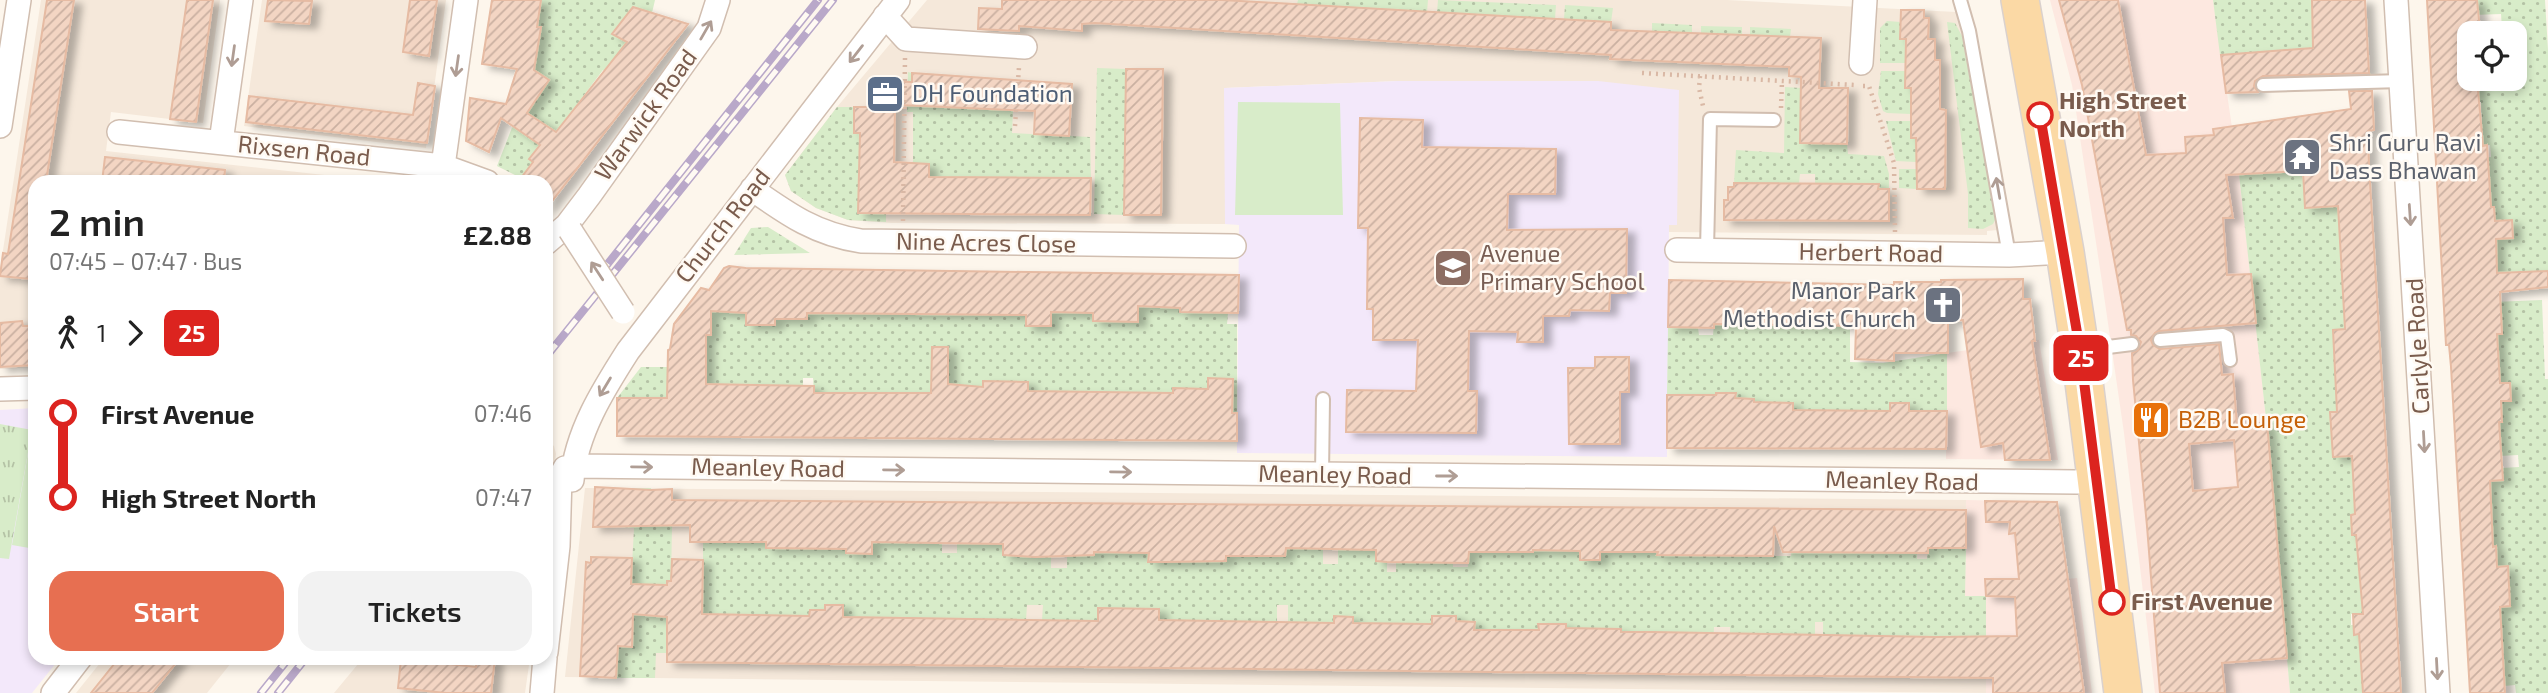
<!DOCTYPE html>
<meta charset="utf-8">
<style>
:root{--surface:#fff;--page:#f2f2f2;--text:#222;--muted:#767676;--accent:#e76f51}
body{margin:0;font-family:"Exo 2",sans-serif;background:var(--page);color:var(--text);height:100vh;display:flex;flex-direction:column;font-size:26px;white-space:nowrap}
*{box-sizing:border-box;margin:0}
p{font-size:23px;color:var(--muted)}
.icon{flex:none;width:38px;height:38px;fill:none;stroke:currentColor;stroke-width:2;stroke-linecap:round;stroke-linejoin:round}
.map{position:relative;flex:1;overflow:hidden}
.side{position:absolute;left:28px;top:175px;width:525px;height:490px;display:flex;flex-direction:column;background:var(--surface);border-radius:21px;box-shadow:0 4px 10px #0003}
.side>*{flex:none}
.badge{padding:0 14px;border-radius:10px;font-size:24px;line-height:46px}
.fabs{position:absolute;left:2457px;top:21px;display:grid;gap:14px}
.fabs a{display:grid;place-items:center;width:70px;height:70px;border-radius:14px;background:var(--surface);box-shadow:0 4px 10px #0003;font-size:35px}
.map>.badge{position:absolute;translate:-50% -50%;box-shadow:0 0 0 4px #fff}
.legs{display:flex;align-items:center;gap:10px;height:77px;padding:0 21px;font-size:23px}
.legs p{margin-inline-start:auto}
.overview{display:flex;align-items:center;justify-content:space-between;height:119px;padding:0 21px}
h1{font-size:38px;font-weight:600;line-height:52px}
.action{display:flex;gap:14px;margin-top:auto;padding:14px 21px}
.action a{flex:1;height:80px;border-radius:21px;background:var(--accent);color:#fff;font-size:28px;font-weight:600;line-height:80px;text-align:center}
.action a+a{background:var(--page);color:var(--text)}
ul{padding:0 21px;list-style:none}
li{display:flex;align-items:center;gap:24px;height:84px;font-size:26px}
li i{display:grid;place-items:center;width:10px;height:100%;margin:0 9px;background:currentColor}
li i::after{content:'';width:18px;height:18px;margin:-9px;border:5px solid;border-radius:50%;background:var(--surface)}
li p{margin-inline-start:auto}
li:first-child i{background:linear-gradient(#0000 50%,currentColor 0)}
li:last-child i{background:linear-gradient(currentColor 50%,#0000 0)}
.map>svg:first-child{display:block}
.residential{fill:#f5e8da}
.commercial{fill:#fde8e0}
.education{fill:#f3e8fa}
.grass{fill:url(#grass-dots)}
.park{fill:url(#park-tufts)}
.pitch{fill:#d8ecc9}
.building{fill:url(#building-hatch);stroke:#e6bba3;stroke-width:2;fill-rule:evenodd;filter:url(#shadow)}
.lines{fill:none;stroke-linecap:round;stroke-linejoin:round}
.lane-casing{stroke:#d1beb0;stroke-width:16}
.street-casing{stroke:#d1beb0;stroke-width:26}
.primary-casing{stroke:#dad1cd;stroke-width:40}
.path{stroke:#d9b8a5;stroke-width:4.5;stroke-dasharray:2 5;stroke-linecap:butt}
.lane{stroke:#fff;stroke-width:12}
.street{stroke:#fff;stroke-width:23}
.primary{stroke:#fbd9a5;stroke-width:37}
.rail-casing{stroke:#b9a8c9;stroke-width:8}
.rail{stroke:#fffaf3;stroke-width:5;stroke-dasharray:16;stroke-linecap:butt}
.street-bridge-casing{stroke:#d1beb0;stroke-width:26;stroke-linecap:butt}
.street-bridge{stroke:#fff;stroke-width:23}
.oneway{stroke:#af9d94}
.line-1-casing{stroke:#fff;stroke-width:16}
.line-1{stroke:#dc241f;stroke-width:10}
.stop-1-dot{fill:#fff;stroke:#dc241f;stroke-width:3.5}
.labels{text-anchor:middle;stroke-width:5;stroke-linejoin:round;paint-order:stroke}
.service-label{font-size:24px;fill:#4e5e75;stroke:#fffaf3;text-anchor:start}
.stop-label{font-size:24px;font-weight:bold;fill:#7a5c4d;stroke:#fffaf3;text-anchor:start}
.street-label{font-size:24px;fill:#7a5c4d;stroke:#fffaf3}
.worship-label{font-size:24px;fill:#5b616d;stroke:#fffaf3;text-anchor:start}
.education-label{font-size:24px;fill:#785e54;stroke:#fffaf3;text-anchor:start}
.food-label{font-size:24px;fill:#c56008;stroke:#fffaf3;text-anchor:start}
</style>
<div class="map">
<svg width="2548" height="693" viewBox="0 0 2548 693">
<defs>
<pattern id="grass-dots" width="8" height="8" patternUnits="userSpaceOnUse" patternTransform="scale(1.75)"><rect width="8" height="8" fill="#d8ecc9"/><path d="M2 2h.1M6 6h.1" fill="none" stroke="#b4c2a5" stroke-width="1.8" stroke-linecap="round"/></pattern>
<pattern id="park-tufts" width="24" height="20" patternUnits="userSpaceOnUse" patternTransform="scale(1.75)"><rect width="24" height="20" fill="#d8ecc9"/><path d="M3 7l-1-3M5 7V3M7 7l1-3M15 17l-1-3M17 17v-4M19 17l1-3" fill="none" stroke="#b4c2a5"/></pattern>
<pattern id="building-hatch" width="6" height="6" patternUnits="userSpaceOnUse" patternTransform="scale(1.75)"><rect width="6" height="6" fill="#f3d5c3"/><path d="M-1 1l2-2M0 6l6-6M5 7l2-2" fill="none" stroke="#cab0a1"/></pattern>
<filter id="shadow"><feDropShadow dx="8" dy="4.5" stdDeviation="3.5" flood-color="#0004"/></filter>
</defs>
<rect width="100%" height="100%" fill="#fdf6ec"/>
<path class="residential" d="M41,0H220L203,123L111,112L106,151L388,182H35V367L0,369V270Z
M262,0H446L426,148L244,126Z
M927,0H1727L1956,12L1965,32L1998,230L1987,231V235L1669,232V224L1676,225L1598,81H1398L1225,88V224L892,223L848,220L816,208L791,191L785,175L837,107Z
M546,439L554,446L556,454L546,533Z
M585,488L1966,500L1965,596H1986V693L565,677Z
M104,658H235L207,693H76Z
M363,658H530L525,693H334Z"/>
<path class="commercial" d="M2050,0H2213L2239,174L2256,323L2278,535L2290,693H2155L2124,433L2102,282L2072,85Z
M2039,340L2058,460L1946,459L1947,353Z
M1966,500L2053,502L2057,505L2067,579L2077,578L2092,693H1986V596H1965Z"/>
<path class="education" d="M1398,81H1598L1679,90L1677,225H1669L1667,457L1237,453L1239,225L1225,224L1224,88Z
M35,408V658H60L32,693H0V410Z"/>
<path class="grass" d="M541,0H655L652,13L633,6L625,18L627,42L615,78L603,70L556,132L540,145L529,159L533,162L521,178L497,166L513,125L548,80L538,72L532,71L538,44L529,25L538,26L539,18L537,17Z
M1298,0H1428L1427,12L1297,4Z
M1438,0L1556,5L1555,19L1437,13Z
M2213,0H2312L2338,13L2312,15L2313,42H2319L2321,80H2308L2300,75L2298,49L2220,55Z
M2477,0H2545L2548,50V271L2471,276V270L2497,268L2496,239L2513,238L2512,221H2495L2493,207L2467,208L2463,159L2491,157L2490,145L2481,146L2460,127L2482,125L2481,102L2460,103L2478,94L2477,79H2515V33H2469V38L2456,39L2455,31L2502,28L2501,14L2473,15Z
M1565,5L1613,8L1611,22L1564,19Z
M1887,21L1901,22L1900,39H1906L1905,63H1880V28Z
M1947,22L1955,23L1962,36L1996,218L1993,224L1983,229L1968,228V194Z
M1652,23L1692,25V33L1652,31Z
M1701,26L1742,27V35L1701,33Z
M1750,27L1791,29L1790,37L1750,36Z
M1097,68L1126,69L1124,215L1094,214Z
M1881,71H1906L1905,88H1911V114L1887,113L1883,111L1878,94Z
M908,72L912,73L911,105L1013,110L1012,133L1090,137L1091,178L929,177V164L913,163V112H907Z
M1785,87L1801,88L1800,143L1847,144L1848,154L1884,156L1889,174V203H1884L1878,184L1815,183V174H1800L1799,183H1734L1736,150L1784,153Z
M837,107H854V132L860,133L858,213H886V222L848,220L816,208L791,191L785,175Z
M1886,121H1911V137L1916,138V162L1896,161Z
M1899,169H1916L1917,189L1899,188Z
M2332,169L2306,208L2338,206L2345,329L2333,330L2334,348L2384,405V409L2330,413L2333,457L2352,456L2355,514L2351,515L2352,534L2356,535L2357,554H2368L2372,613L2351,614V625H2354L2355,634L2372,633L2363,693H2290L2268,437L2239,174Z
M768,227L810,253L734,255L751,228Z
M2542,300L2545,379H2548V693H2516L2515,685L2504,686L2498,607L2510,606L2508,567H2497L2496,547H2493L2490,486L2483,482L2503,480L2502,468L2519,467L2518,455L2481,457L2480,448L2501,447L2498,423L2502,422L2501,401L2511,400L2510,383L2478,385L2493,302Z
M733,305L746,309L747,325H775L776,313L791,319H806L807,313L1026,315V326H1051V312L1093,313L1094,321L1138,322V307L1180,308L1181,312L1228,313L1227,324H1237V413H1232V379L1209,378L1208,389L1173,388V393L1028,392L1027,381H984L983,387L948,386L931,394L814,393L813,378H803V394L750,411V384H721L720,406L617,398L641,367H706V335H711V326L706,325V311L724,307L725,312L732,313Z
M1714,324L1850,326V362L1883,363L1947,353V411L1793,410L1792,403L1754,402V399L1735,398L1736,394L1716,393V403L1667,395L1668,327L1698,328L1699,335H1713Z
M651,488V526H672L671,581H667H703V542H766V548L846,549V553L871,554L872,542L942,543V553H957V544H1003L1035,556L1051,557V568H1067V555L1094,545L1149,546V562H1178L1179,547L1210,561H1225L1226,548L1243,556H1285L1286,548H1323V564H1338V550H1376V561H1387V572H1396V550L1421,562L1453,560V567H1468L1469,552H1533V547L1580,551V560L1600,551L1658,552V555L1791,556L1792,546L1917,553V559H1927L1928,548H1966L1965,596H1986V636H1973V651L1823,645V622H1815V635L1730,634V627H1714L1713,646L1699,633L1642,632L1621,641V629L1566,628L1565,624H1539V630H1474V622L1456,621L1432,616V624L1353,623V617L1334,616V623L1288,622V605H1277V622L1159,620V609L1098,608V621L1042,620L1043,605H1027L1026,620L843,617V605H828V610H810L809,616H799V640L788,616L766,615L667,625V653H656L655,678H616L618,646L632,647L633,614H638L639,585L631,584L634,528L621,527L623,489Z"/>
<path class="park" d="M0,424L32,430L9,559L0,558Z"/>
<path class="pitch" d="M1238,102L1340,103L1343,215H1235Z
M32,430H35V549L12,545Z"/>
<path class="building" d="M47,0H74L46,182H35V258L31,279L0,276L3,253L8,254Z
M187,0H213L196,122L170,119Z
M268,0L312,1L309,24L265,21Z
M410,0H437L429,56L403,52Z
M492,0H541L537,27H541L534,70L549,80L527,113L556,132L627,42L612,34L633,7L688,24L546,209V182H518L533,162L529,159L540,145L501,118L489,152L466,141L470,98L506,104L517,69L482,64Z
M1002,0H1222L1611,22V30L1821,38L1819,88H1848L1847,144L1800,143L1801,77L1789,76V67L1610,59L1611,55L1095,23L1082,24V31L1019,26V31L978,29L979,8L1002,9Z
M2059,0H2118L2146,155L2186,153L2185,137L2214,135L2213,129L2351,109L2349,91H2372L2374,130L2368,131L2369,166L2401,693H2363L2359,634L2354,635L2353,614H2363L2356,535H2352L2351,515L2355,514L2352,456L2333,457L2330,412H2337L2333,330L2345,329L2338,206L2305,208L2303,171L2226,175L2233,218H2223L2227,275L2251,274L2256,323L2159,331L2155,333L2151,340L2153,345L2160,349L2219,344L2222,375L2233,374L2237,425L2267,422L2287,658L2222,663L2225,693H2160L2147,526L2133,380L2132,353L2138,350L2141,342L2136,336L2131,335V330H2127L2082,85ZM2234,440L2238,487L2193,491L2189,444Z
M2312,0H2365L2369,73L2263,76L2255,81L2254,86L2258,92L2226,93L2221,55L2313,48Z
M2427,0H2477L2480,30L2469,31V79H2477L2483,146L2487,145L2491,207H2494L2495,221L2512,220L2513,238L2496,239L2497,273L2548,271V287L2500,292L2502,334H2497L2500,383H2510L2511,401H2501L2502,422H2499L2503,480L2490,481L2493,547L2496,546L2497,567L2508,566L2510,606L2500,607L2505,693H2470L2451,367L2449,345H2446Z
M1901,10H1924V18H1929L1928,39H1935V60H1940V109L1946,110L1945,189H1917L1916,138H1911V88H1905L1906,39H1900Z
M1126,69H1163L1161,215H1124Z
M912,73L1072,84L1069,136L1034,134L1035,111L899,105V108L895,107L894,162L929,164V177L1091,178L1090,215L858,213L860,133H854V107H870L871,81L912,82Z
M418,83L435,86L427,143L246,122L249,96L413,115Z
M1360,118L1423,120L1422,147L1556,149L1555,194H1508L1507,230L1627,229L1626,293H1610L1609,311L1570,310L1569,316H1543V342H1517L1518,332L1469,331L1468,391H1477L1476,433L1346,432L1347,390L1416,391L1418,340H1373V309H1367L1368,228H1358Z
M105,157L225,170L224,182H102Z
M1734,183L1879,184L1878,189H1889V221L1724,220V200H1728V187H1734Z
M729,266L746,268L1239,275L1238,313L1180,312V308L1138,306V322L1093,321V313L1051,312V326H1026V315L807,313V319H775V325H746V313L711,311V335H706V384L814,386V393H931L932,347H948V384L983,387V381L1028,382V391L1173,393V388L1208,389V378L1233,379L1232,413H1237V441L617,436V398H667L668,350L670,349L674,324L701,288L709,290L724,268Z
M2023,279V299H2030L2035,341H2032L2050,460H2005L2003,443L1981,447L1963,320L1948,321V353H1894V361L1855,359L1856,326L1714,324V328L1668,327L1669,280L1894,285V282H1941V280Z
M22,321L23,326H35V365L0,367V323Z
M1595,357H1629V392H1620V444H1569L1568,368H1595Z
M1716,393H1736L1735,398L1754,399V402L1793,403V410L1890,411V403H1909V411H1947L1946,449L1667,448V395H1716Z
M595,487L651,490L672,489V500L1966,510V548H1928V553L1783,552L1774,526L1773,556L1657,555L1658,552H1600V560H1580V551L1533,550V552H1469L1468,563L1387,562L1376,561V550L1286,548L1285,556H1226V561L1165,562H1148L1149,553L1094,552V555L1035,557L1003,555V544L872,542V554L846,553V549L766,548V542H690V525L593,527Z
M1985,501L2057,502L2084,693H1993V678L667,662V617L633,614L632,647L618,646L616,678L580,676L586,562L591,563V557L632,558L631,584L667,585V581H671L672,559L703,560L702,614L809,616L810,610H825V605H843V617L1098,621V608L1159,609V620L1334,623V616L1353,617V623L1432,624V616H1456V621L1475,622L1474,630H1539L1538,624H1566V628L1621,629V632H1652L1936,637L2017,636L2015,597L1986,596L1985,579H2019L2015,533L2009,534L2010,522H1986Z
M119,658H180L152,693H91Z
M477,658H495L491,693H446L398,688L401,659L476,667Z"/>
<g class="lines">
<defs>
<path id="lane" d="M1960,0L1969,31L2009,255
M2263,85L2402,81
M1707,250L1710,119L1774,120
M2160,340L2223,335L2227,337L2230,360
M2084,350L2132,344
M1322,475L1323,399"/>
<path id="street" d="M2396,0L2438,693
M885,16L906,39L1025,47
M1861,63L1865,0
M0,126L19,0
M119,132L443,166L487,182
M221,142L241,0
M443,166L466,0
M752,189C789,215 816,234 861,241L1234,246
M546,243L567,225L589,196L709,28L718,0
M1677,250L2009,255L2065,252
M0,389L35,388
M572,480C576,433 603,390 628,351L898,0
M546,652L558,546L560,477L565,468L573,466L2076,482L2096,480
M53,693L80,658
M542,693L545,658"/>
<path id="primary" d="M2020,0L2065,252L2080,350L2123,693"/>
</defs>
<use href="#lane" class="lane-casing"/>
<use href="#street" class="street-casing"/>
<use href="#primary" class="primary-casing"/>
<path class="path" d="M1642,73L1854,85
M1700,76L1699,88L1703,106
M1863,86H1869L1894,163L1895,232
M1781,108L1782,81
M1015,126L1019,67
M903,221L905,58"/>
<use href="#lane" class="lane"/>
<use href="#street" class="street"/>
<use href="#primary" class="primary"/>
<defs>
<path id="rail" d="M598,276L818,0
M546,357L833,0
M261,693L289,658
M278,693L306,658"/>
</defs>
<use href="#rail" class="rail-casing"/>
<use href="#rail" class="rail"/>
<defs>
<path id="street-bridge" d="M570,230L623,312"/>
</defs>
<use href="#street-bridge" class="street-bridge-casing"/>
<use href="#street-bridge" class="street-bridge"/>
</g>
<defs><path id="oneway-shaft" d="M-6 0H5M1.5-3L5.5 0L1.5 3" fill="none" stroke-width="1.6" stroke-linecap="round" stroke-linejoin="round" transform="scale(1.75)"/></defs>
<g class="oneway">
<use href="#oneway-shaft" transform="translate(706 30) rotate(-60)"/>
<use href="#oneway-shaft" transform="translate(856 54) rotate(128)"/>
<use href="#oneway-shaft" transform="translate(233 56) rotate(98)"/>
<use href="#oneway-shaft" transform="translate(457 66) rotate(98)"/>
<use href="#oneway-shaft" transform="translate(1998 188) rotate(-100)"/>
<use href="#oneway-shaft" transform="translate(2410 215) rotate(86)"/>
<use href="#oneway-shaft" transform="translate(597 271) rotate(-123)"/>
<use href="#oneway-shaft" transform="translate(605 387) rotate(121)"/>
<use href="#oneway-shaft" transform="translate(2424 442) rotate(87)"/>
<use href="#oneway-shaft" transform="translate(642 467) rotate(1)"/>
<use href="#oneway-shaft" transform="translate(894 470) rotate(1)"/>
<use href="#oneway-shaft" transform="translate(1121 472) rotate(1)"/>
<use href="#oneway-shaft" transform="translate(1447 476)"/>
<use href="#oneway-shaft" transform="translate(2437 669) rotate(87)"/>
</g>
<g class="lines">
<defs>
<path id="line-1" d="M2040,115L2080,350L2112,602"/>
</defs>
<use href="#line-1" class="line-1-casing"/>
<use href="#line-1" class="line-1"/>
</g>
<defs>
<symbol id="office-square" viewBox="-11 -11 22 22"><rect x="-9" y="-9" width="18" height="18" rx="4" fill="#5c6f8a" stroke="#fffaf3"/><path d="M-6-3h4V-5.5h4V-3h4V5H-6ZM-1-4.5V-3h2v-1.5ZM-6 0V1H6V0Z" fill="#fff"/></symbol>
<symbol id="temple-square" viewBox="-11 -11 22 22"><rect x="-9" y="-9" width="18" height="18" rx="4" fill="#6b7280" stroke="#fffaf3"/><path d="M0-6L5-2H3V0L6.5 2.5H4V6H1.5V3h-3V6H-4V2.5H-6.5L-3 0V-2H-5Z" fill="#fff"/></symbol>
<symbol id="school-square" viewBox="-11 -11 22 22"><rect x="-9" y="-9" width="18" height="18" rx="4" fill="#8d6e63" stroke="#fffaf3"/><path d="M0-5L7-2L0 1L-7-2ZM-4 1L0 2.5L4 1V4Q0 6-4 4Z" fill="#fff"/></symbol>
<symbol id="church-square" viewBox="-11 -11 22 22"><rect x="-9" y="-9" width="18" height="18" rx="4" fill="#6b7280" stroke="#fffaf3"/><path d="M-1.2-6h2.4v3.5h3.3v2.4h-3.3V6h-2.4V-.1h-3.3v-2.4h3.3Z" fill="#fff"/></symbol>
<symbol id="restaurant-square" viewBox="-11 -11 22 22"><rect x="-9" y="-9" width="18" height="18" rx="4" fill="#e8710a" stroke="#fffaf3"/><path d="M-5-6h1v4h1v-4h1v4h1v-4h1v5L-1.5 .5V6h-2V.5L-5-1ZM5-6V6H3V1.5H1.5Q1.5-4 5-6Z" fill="#fff"/></symbol>
</defs>
<g fill-rule="evenodd">
<use href="#office-square" x="863" y="72" width="44" height="44"/>
<use href="#temple-square" x="2280" y="135" width="44" height="44"/>
<use href="#school-square" x="1431" y="246" width="44" height="44"/>
<use href="#church-square" x="1921" y="283" width="44" height="44"/>
<use href="#restaurant-square" x="2129" y="398" width="44" height="44"/>
</g>
<g class="stop-1-dot">
<circle cx="2040" cy="115" r="12"/>
<circle cx="2112" cy="602" r="12"/>
</g>
<g class="labels">
<g class="service-label">
<text x="912" y="102">DH Foundation</text>
</g>
<g class="stop-label">
<text x="2059" y="109">High Street<tspan x="2059" dy="28">North</tspan></text>
<text x="2131" y="610">First Avenue</text>
</g>
<g class="street-label">
<text transform="translate(646 115) rotate(-54)" y="8">Warwick Road</text>
<text transform="translate(304 151) rotate(6)" y="8">Rixsen Road</text>
<text transform="translate(723 226) rotate(-52)" y="8">Church Road</text>
<text transform="translate(986 243) rotate(1)" y="8">Nine Acres Close</text>
<text transform="translate(1871 253) rotate(1)" y="8">Herbert Road</text>
<text transform="translate(2418 346) rotate(-93)" y="8">Carlyle Road</text>
<text transform="translate(768 468) rotate(1)" y="8">Meanley Road</text>
<text transform="translate(1335 475) rotate(1)" y="8">Meanley Road</text>
<text transform="translate(1902 481) rotate(1)" y="8">Meanley Road</text>
</g>
<g class="worship-label">
<text x="2329" y="151">Shri Guru Ravi<tspan x="2329" dy="28">Dass Bhawan</tspan></text>
<text x="1916" y="299" text-anchor="end">Manor Park<tspan x="1916" dy="28">Methodist Church</tspan></text>
</g>
<g class="education-label">
<text x="1480" y="262">Avenue<tspan x="1480" dy="28">Primary School</tspan></text>
</g>
<g class="food-label">
<text x="2178" y="428">B2B Lounge</text>
</g>
</g>
</svg>
<div class="fabs">
<a><svg class="icon" aria-label="locate" viewBox="0 0 24 24"><circle cx="12" cy="12" r="6"/><path d="M12 2v4M12 18v4M2 12h4M18 12h4"/></svg></a>
</div>
<b class="badge" style="left:2081px;top:358px;background:#dc241f;color:#fff">25</b>
<section class="side">
<div class="overview"><div><h1>2 min</h1><p>07:45 – 07:47 · Bus</p></div><b>£2.88</b></div>
<div class="legs"><svg class="icon" aria-label="walk" viewBox="0 0 24 24"><circle cx="13" cy="4" r="2"/><path d="M13 8l-2 6 4 7M11 14l-3 7M7 12l3-4h3l4 4"/></svg>1<svg class="icon" aria-label="forward" viewBox="0 0 24 24"><path d="M9 5l7 7-7 7"/></svg><b class="badge" style="background:#dc241f;color:#fff">25</b></div>
<ul>
<li><i style="color:#dc241f"></i><b>First Avenue</b><p>07:46</p></li>
<li><i style="color:#dc241f"></i><b>High Street North</b><p>07:47</p></li>
</ul>
<div class="action"><a>Start</a><a>Tickets</a></div>
</section>
</div>
